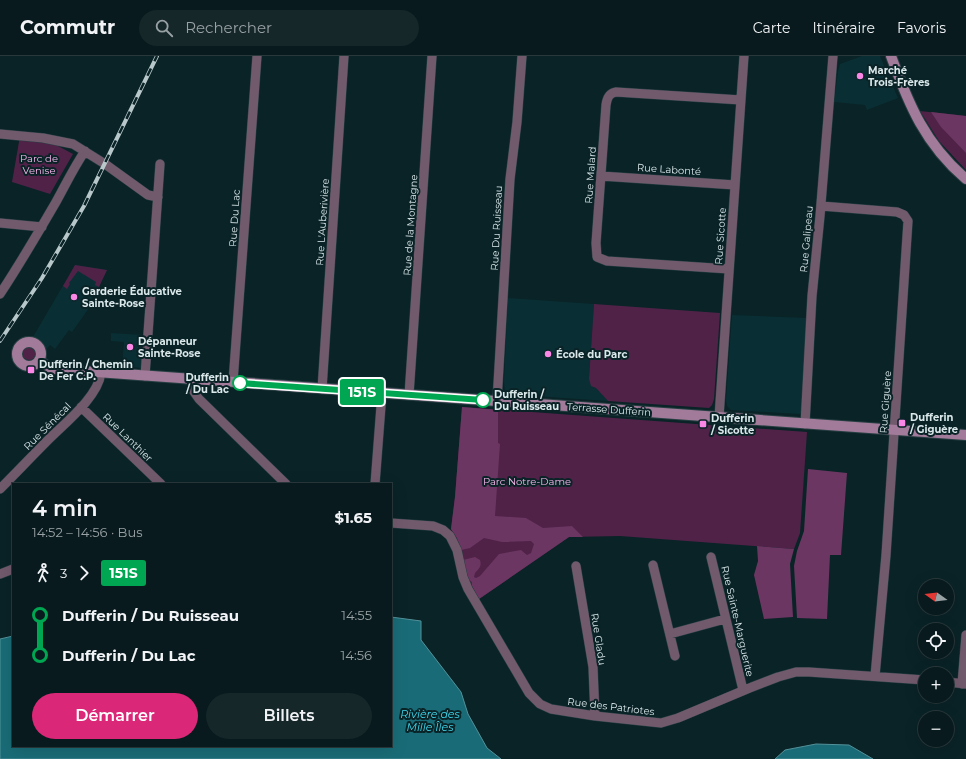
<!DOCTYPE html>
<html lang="fr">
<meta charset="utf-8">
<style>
:root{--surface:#081a1d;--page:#16272a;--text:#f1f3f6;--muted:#98a1a4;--line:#29383b;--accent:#db2777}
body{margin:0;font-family:Montserrat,sans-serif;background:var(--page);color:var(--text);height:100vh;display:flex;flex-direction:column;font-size:15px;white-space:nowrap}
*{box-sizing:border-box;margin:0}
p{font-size:13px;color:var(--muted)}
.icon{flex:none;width:22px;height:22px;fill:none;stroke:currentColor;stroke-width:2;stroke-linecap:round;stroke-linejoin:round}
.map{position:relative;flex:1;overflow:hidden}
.sheet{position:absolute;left:12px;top:427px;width:380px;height:264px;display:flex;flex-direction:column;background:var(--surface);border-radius:0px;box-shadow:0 4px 16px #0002,0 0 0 1px var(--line)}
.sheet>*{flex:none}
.badge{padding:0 8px;border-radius:3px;font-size:14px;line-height:26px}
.needle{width:26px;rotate:285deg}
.tools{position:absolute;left:918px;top:523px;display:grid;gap:8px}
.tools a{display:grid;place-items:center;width:36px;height:36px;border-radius:50%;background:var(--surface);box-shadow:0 4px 16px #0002,0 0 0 1px var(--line);font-size:20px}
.map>.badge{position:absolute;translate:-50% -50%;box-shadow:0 0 0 2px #fff}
.legs{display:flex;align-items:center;gap:6px;height:44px;padding:0 20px;font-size:13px}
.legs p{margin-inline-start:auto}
.summary{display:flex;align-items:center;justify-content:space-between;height:68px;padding:0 20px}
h1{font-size:22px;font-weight:600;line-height:30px}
.primary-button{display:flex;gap:8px;margin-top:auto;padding:8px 20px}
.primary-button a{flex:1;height:46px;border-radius:24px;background:var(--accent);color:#fff;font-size:16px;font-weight:600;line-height:46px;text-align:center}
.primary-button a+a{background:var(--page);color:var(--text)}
ul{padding:0 20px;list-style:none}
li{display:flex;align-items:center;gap:14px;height:40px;font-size:15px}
li i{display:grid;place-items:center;width:6px;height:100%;margin:0 5px;background:currentColor}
li i::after{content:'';width:10px;height:10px;margin:-5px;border:3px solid;border-radius:50%;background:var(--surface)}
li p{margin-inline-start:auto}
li:first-child i{background:linear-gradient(#0000 50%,currentColor 0)}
li:last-child i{background:linear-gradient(currentColor 50%,#0000 0)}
header{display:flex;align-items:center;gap:24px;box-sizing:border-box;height:56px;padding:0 20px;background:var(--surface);border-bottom:1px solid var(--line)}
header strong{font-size:19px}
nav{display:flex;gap:22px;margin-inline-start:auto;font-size:14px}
.search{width:280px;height:36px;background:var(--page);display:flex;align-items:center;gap:10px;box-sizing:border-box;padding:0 14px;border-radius:22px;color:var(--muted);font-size:15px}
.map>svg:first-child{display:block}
.built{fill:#092f34}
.green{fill:#502248}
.forest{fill:#6b3662}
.water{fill:#196c77;stroke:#53919a}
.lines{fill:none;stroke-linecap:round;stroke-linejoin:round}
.street-casing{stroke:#273f42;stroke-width:10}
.secondary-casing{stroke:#273f42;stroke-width:12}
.street{stroke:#725a6d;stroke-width:9}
.secondary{stroke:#a27b9a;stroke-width:10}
.rail-casing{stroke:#b8c8ca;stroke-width:4}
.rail{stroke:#0a2327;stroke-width:2.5;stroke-dasharray:8;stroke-linecap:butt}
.line-1-casing{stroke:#fff;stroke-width:9}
.line-1{stroke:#00a651;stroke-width:6}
.poi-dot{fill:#fa87e6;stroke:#0a2327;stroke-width:1.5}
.stop-1-dot{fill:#fff;stroke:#00a651;stroke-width:2}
.labels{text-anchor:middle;stroke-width:4;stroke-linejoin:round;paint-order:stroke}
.poi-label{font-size:10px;font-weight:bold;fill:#dae8ea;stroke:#0a2327;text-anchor:start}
.park-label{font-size:10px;fill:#fbbaee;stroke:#0a2327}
.street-label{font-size:10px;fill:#dae8ea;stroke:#0a2327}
.stop-label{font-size:10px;font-weight:bold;fill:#dae8ea;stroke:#0a2327;text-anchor:end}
.water-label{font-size:11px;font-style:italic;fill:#3fd7ec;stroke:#0a2327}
</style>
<header>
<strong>Commutr</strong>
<div class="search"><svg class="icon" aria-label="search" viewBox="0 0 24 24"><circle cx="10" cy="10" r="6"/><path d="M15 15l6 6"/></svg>Rechercher</div>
<nav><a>Carte</a><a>Itinéraire</a><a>Favoris</a></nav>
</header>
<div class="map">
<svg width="966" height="703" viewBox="0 0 966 703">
<rect width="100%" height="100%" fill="#0a2327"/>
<path class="built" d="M862,0H880L898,42L867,54L865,49L834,46L838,15L840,8Z
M75,209L107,214L99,231L86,251L89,252L72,276L69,274L55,293L50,289L46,294L42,286L33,281Z
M508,242L594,248L589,323L592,330L596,332L608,345L505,338L504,324Z
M732,259L807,262L802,356L800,358L731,354L727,350L726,344Z
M111,277L143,279L141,312L122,310L124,286L111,285Z"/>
<path class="green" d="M920,55L966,60V114L939,85Z
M20,80L43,82L73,98L50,138L12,126Z
M75,209L107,214L99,231L95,229L96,226L78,215L69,227L70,228L67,233L63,230Z
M594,248L720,257L714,343L712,349L709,352L608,345L596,332L591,330L589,323Z
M22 297a7 7 0 1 1 14 0a7 7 0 1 1-14 0Z
M462,351L807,376L800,477L794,493L620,480L569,481L479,543L468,523L459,488L451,473L455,441Z"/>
<path class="forest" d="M931,56L966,60V97L941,71Z
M462,351L498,354V387L500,388L495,460L526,462L543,472L572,470L583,481H569L479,543L472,530V526L468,523L463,504L475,501L480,504C482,510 479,513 475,517L474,521L476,522L480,520L499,498L521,494L527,499L531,497L534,488L531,485L502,486L484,482L470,492L461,494L457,482L451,473L455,441Z
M808,413L847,417L841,499H830L827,563L797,562L794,510L797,495L804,475Z
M757,490L794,493L790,508L793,561L764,563L754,519L758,505Z"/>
<path class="water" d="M391,561L421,565V584L461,636L468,658L487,692L501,703H0V583L13,580V690H391Z
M816,688L849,689L873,703H775L785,694Z"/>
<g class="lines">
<defs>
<path id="street" d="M0,78L43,82L73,88L105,108L148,139L158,141
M601,120L735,129
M821,150L897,156L904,159L908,165L886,499L875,620
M0,167L42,171
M729,213L607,205L597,201L596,187L606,49C607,42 609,37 616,36L741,44
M0,238C20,208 38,177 56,146C66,128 74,111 85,95
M145,320L160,108
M191,323L192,333L199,343L286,428
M233,326L257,0
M322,333L344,0
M409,339L432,0
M497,345L510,123L517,66L522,0
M81,351L161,428
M719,361L744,0
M805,368L812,240L820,160L833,0
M375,428L382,337
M0,433C16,417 32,400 48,384C65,367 98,341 101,317
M391,467L433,470L443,474L450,480L457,494L463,521L468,533L529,637L540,648L551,653L595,660L661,667L678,662L752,631L778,621L796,616H809L925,624
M711,501L743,634
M653,509L675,600
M576,510L593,611L595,660
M0,518L13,513
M670,578L725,563
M947,626L966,628
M962,628L966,579"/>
<path id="secondary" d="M891,0C909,49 925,88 966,123
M17 298a12 12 0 1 1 24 0a12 12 0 1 1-24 0Z
M39,304L48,311L55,313L966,379"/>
</defs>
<use href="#street" class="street-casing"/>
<use href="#secondary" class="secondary-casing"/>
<use href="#street" class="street"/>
<use href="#secondary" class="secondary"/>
<defs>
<path id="rail" d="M0,285L42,222L84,150L157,0"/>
</defs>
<use href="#rail" class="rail-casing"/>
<use href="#rail" class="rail"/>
</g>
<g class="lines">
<defs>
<path id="line-1" d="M240,327L483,344"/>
</defs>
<use href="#line-1" class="line-1-casing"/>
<use href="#line-1" class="line-1"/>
</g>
<g class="poi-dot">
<circle cx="860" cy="20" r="4"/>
<circle cx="74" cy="241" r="4"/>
<circle cx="130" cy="291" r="4"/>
<circle cx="548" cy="298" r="4"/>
<rect x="27" y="310" width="8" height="8" rx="2"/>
<rect x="898" y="363" width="8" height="8" rx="2"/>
<rect x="699" y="364" width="8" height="8" rx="2"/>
</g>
<g class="stop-1-dot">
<circle cx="240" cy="327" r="7"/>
<circle cx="483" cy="344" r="7"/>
</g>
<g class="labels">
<g class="poi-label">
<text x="868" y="18">Marché<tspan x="868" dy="12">Trois-Frères</tspan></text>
<text x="82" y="239">Garderie Éducative<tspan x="82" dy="12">Sainte-Rose</tspan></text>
<text x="138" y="289">Dépanneur<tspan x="138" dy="12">Sainte-Rose</tspan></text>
<text x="556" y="302">École du Parc</text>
<text x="39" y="312">Dufferin / Chemin<tspan x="39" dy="12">De Fer C.P.</tspan></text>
<text x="910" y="365">Dufferin<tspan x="910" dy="12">/ Giguère</tspan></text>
<text x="711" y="366">Dufferin<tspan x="711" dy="12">/ Sicotte</tspan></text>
</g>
<g class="park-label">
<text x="39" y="106">Parc de<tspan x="39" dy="12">Venise</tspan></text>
<text x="527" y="429">Parc Notre-Dame</text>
</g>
<g class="street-label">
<text transform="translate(669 113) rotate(4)" y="4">Rue Labonté</text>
<text transform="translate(590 119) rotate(-86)" y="4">Rue Malard</text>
<text transform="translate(234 162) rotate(-86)" y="4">Rue Du Lac</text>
<text transform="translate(322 166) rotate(-86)" y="4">Rue L'Auberivière</text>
<text transform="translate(410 169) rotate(-86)" y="4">Rue de la Montagne</text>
<text transform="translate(496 172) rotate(-87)" y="4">Rue Du Ruisseau</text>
<text transform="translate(720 180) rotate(-86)" y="4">Rue Sicotte</text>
<text transform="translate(806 183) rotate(-85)" y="4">Rue Galipeau</text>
<text transform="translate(885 346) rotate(-86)" y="4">Rue Giguère</text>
<text transform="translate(609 353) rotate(4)" y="4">Terrasse Dufferin</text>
<text transform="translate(47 370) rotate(-45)" y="4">Rue Sénécal</text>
<text transform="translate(128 381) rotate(44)" y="4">Rue Lanthier</text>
<text transform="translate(738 565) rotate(77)" y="4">Rue Sainte-Marguerite</text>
<text transform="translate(599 583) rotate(81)" y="4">Rue Gladu</text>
<text transform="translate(611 650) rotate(7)" y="4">Rue des Patriotes</text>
</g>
<g class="stop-label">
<text x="229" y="325">Dufferin<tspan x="229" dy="12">/ Du Lac</tspan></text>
<text x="494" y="342" text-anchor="start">Dufferin /<tspan x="494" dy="12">Du Ruisseau</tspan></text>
</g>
<g class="water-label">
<text x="430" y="662">Rivière des<tspan x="430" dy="13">Mille Îles</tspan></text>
</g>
</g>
</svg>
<div class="tools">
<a><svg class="needle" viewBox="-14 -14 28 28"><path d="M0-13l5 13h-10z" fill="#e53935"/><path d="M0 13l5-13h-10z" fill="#98a1a4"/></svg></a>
<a><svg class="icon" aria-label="locate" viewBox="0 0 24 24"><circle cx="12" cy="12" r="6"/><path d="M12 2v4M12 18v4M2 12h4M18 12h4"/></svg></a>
<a>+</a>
<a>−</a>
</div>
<b class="badge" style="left:362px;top:336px;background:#00a651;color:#fff">151S</b>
<section class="sheet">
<div class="summary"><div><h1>4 min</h1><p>14:52 – 14:56 · Bus</p></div><b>$1.65</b></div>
<div class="legs"><svg class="icon" aria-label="walk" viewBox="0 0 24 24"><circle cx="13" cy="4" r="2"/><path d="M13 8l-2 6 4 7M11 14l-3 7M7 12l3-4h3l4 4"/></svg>3<svg class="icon" aria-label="forward" viewBox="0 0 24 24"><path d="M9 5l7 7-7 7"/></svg><b class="badge" style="background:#00a651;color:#fff">151S</b></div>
<ul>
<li><i style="color:#00a651"></i><b>Dufferin / Du Ruisseau</b><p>14:55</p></li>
<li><i style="color:#00a651"></i><b>Dufferin / Du Lac</b><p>14:56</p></li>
</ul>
<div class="primary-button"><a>Démarrer</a><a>Billets</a></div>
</section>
</div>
